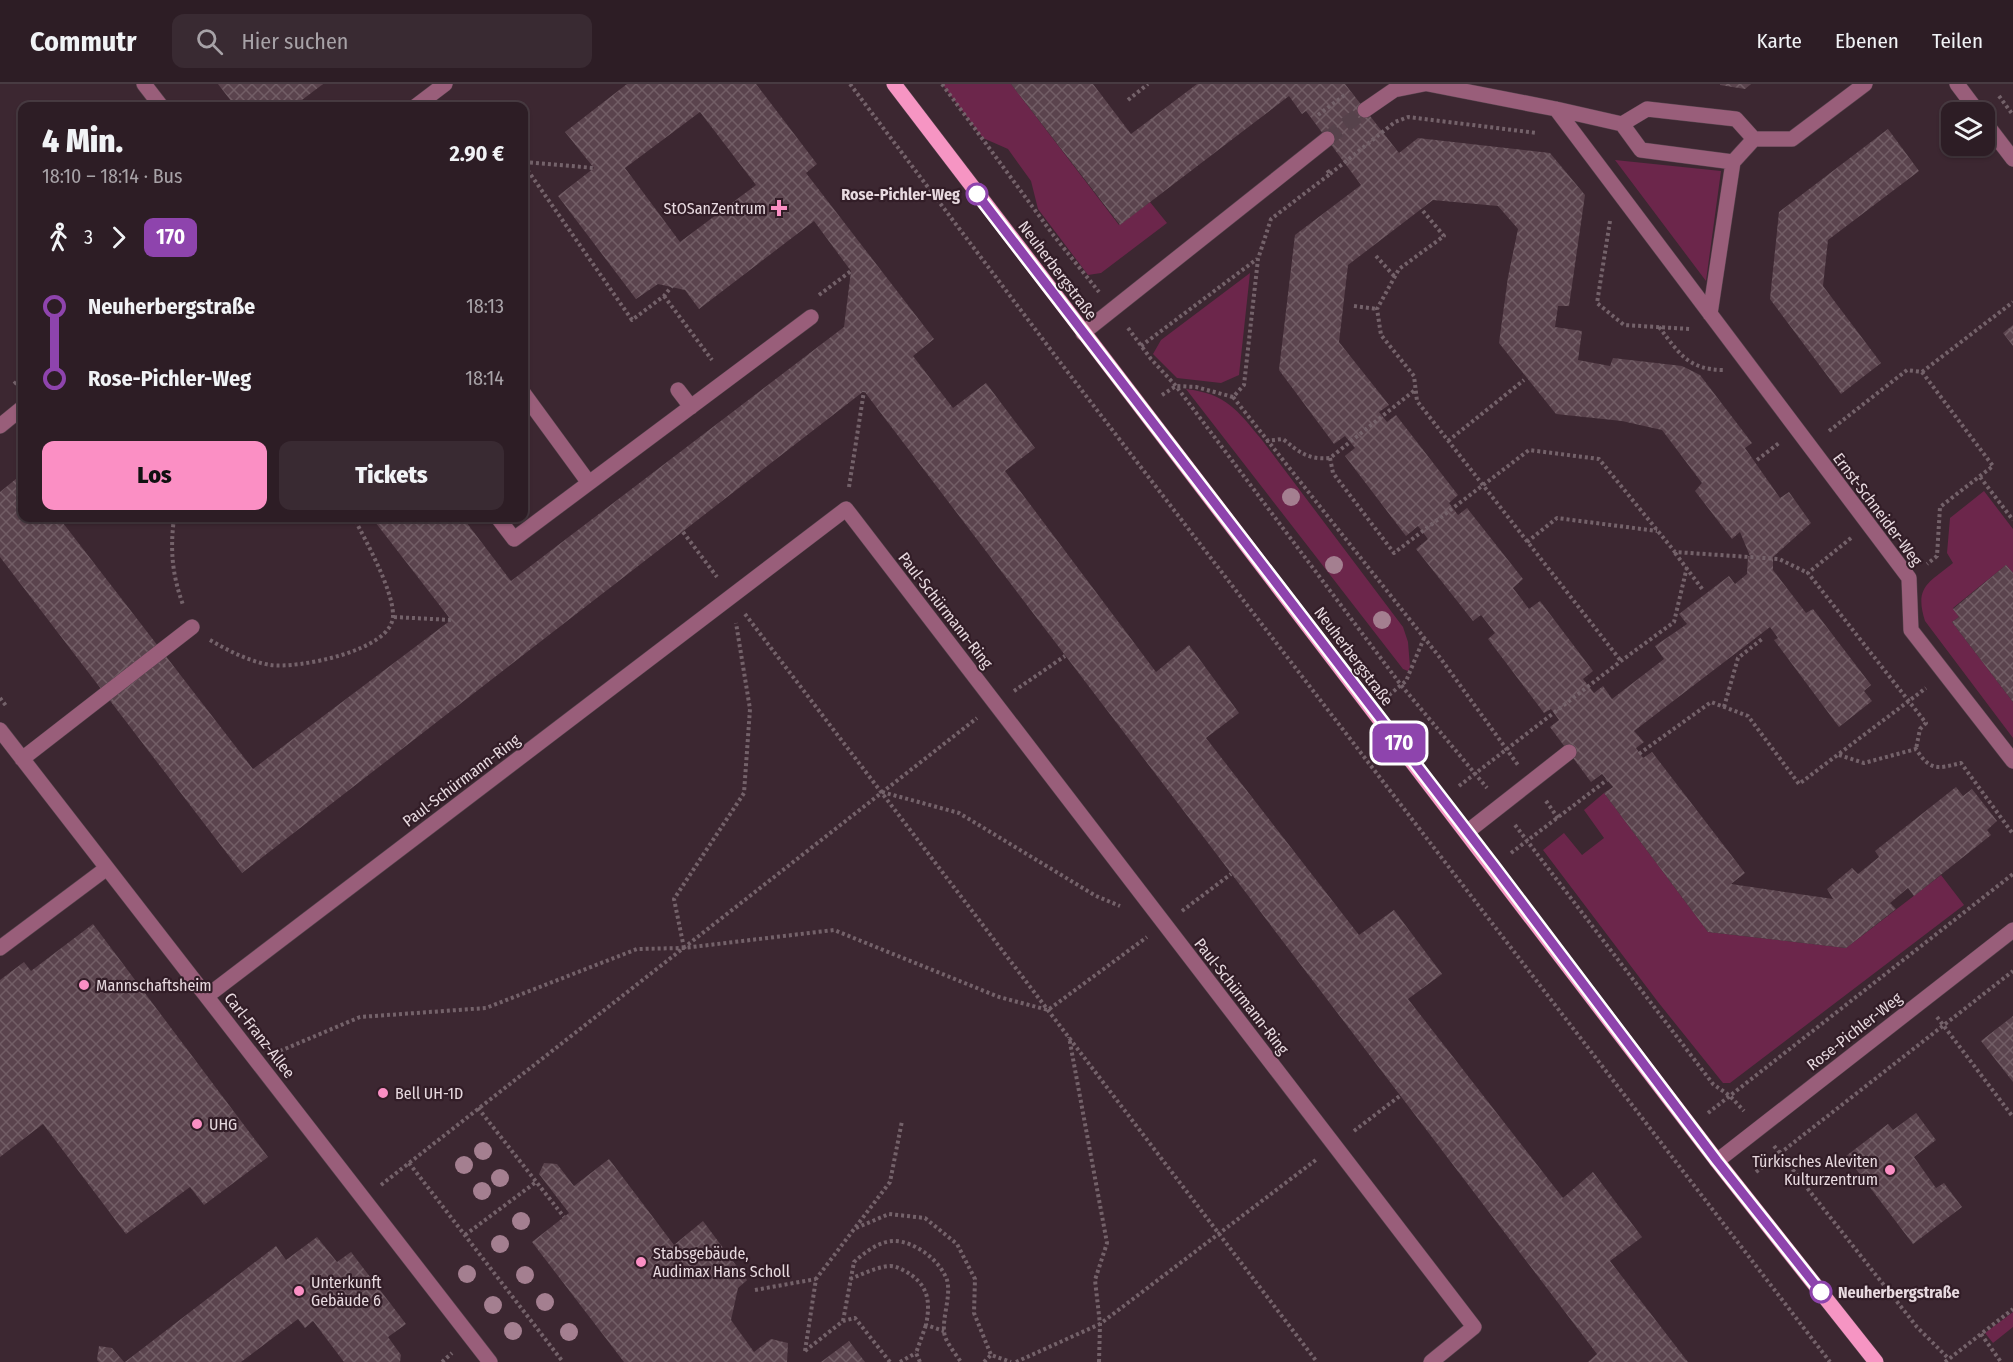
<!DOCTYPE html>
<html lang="de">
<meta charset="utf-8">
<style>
:root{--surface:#2d1d25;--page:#392a32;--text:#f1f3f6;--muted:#a7a2a7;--line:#483b42;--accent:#fb8fc4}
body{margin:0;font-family:"Fira Sans Condensed",sans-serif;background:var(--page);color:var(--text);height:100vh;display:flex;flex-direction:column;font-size:22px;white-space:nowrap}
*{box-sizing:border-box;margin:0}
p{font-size:20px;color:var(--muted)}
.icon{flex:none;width:33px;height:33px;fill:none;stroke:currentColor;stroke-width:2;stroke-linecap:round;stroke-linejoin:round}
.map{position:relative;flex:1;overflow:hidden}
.side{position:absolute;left:18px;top:18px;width:510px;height:420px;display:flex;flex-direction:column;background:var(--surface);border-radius:12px;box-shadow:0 2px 4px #0004,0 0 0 2px var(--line)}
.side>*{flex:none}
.badge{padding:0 12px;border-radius:9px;font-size:21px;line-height:39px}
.fabs{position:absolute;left:1941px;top:18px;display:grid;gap:12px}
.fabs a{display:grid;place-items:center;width:54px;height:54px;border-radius:12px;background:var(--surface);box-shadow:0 2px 4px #0004,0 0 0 2px var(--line);font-size:30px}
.map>.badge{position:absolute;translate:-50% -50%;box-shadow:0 0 0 3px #fff}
.legs{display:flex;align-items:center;gap:9px;height:66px;padding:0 24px;font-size:20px}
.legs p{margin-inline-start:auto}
.summary{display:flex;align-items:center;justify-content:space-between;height:102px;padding:0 24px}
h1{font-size:33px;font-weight:800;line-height:45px}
.action{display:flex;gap:12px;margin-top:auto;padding:12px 24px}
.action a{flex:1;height:69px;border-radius:12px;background:var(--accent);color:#111;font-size:24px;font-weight:800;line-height:69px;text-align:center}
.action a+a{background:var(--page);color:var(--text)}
ul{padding:0 24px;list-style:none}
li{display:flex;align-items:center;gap:21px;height:72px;font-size:22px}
li i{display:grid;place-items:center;width:9px;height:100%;margin:0 8px;background:currentColor}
li i::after{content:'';width:15px;height:15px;margin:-8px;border:4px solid;border-radius:50%;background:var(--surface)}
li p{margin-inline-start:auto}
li:first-child i{background:linear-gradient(#0000 50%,currentColor 0)}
li:last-child i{background:linear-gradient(currentColor 50%,#0000 0)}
header{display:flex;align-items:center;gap:36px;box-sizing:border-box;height:84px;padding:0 30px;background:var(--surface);border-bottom:2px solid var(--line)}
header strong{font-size:28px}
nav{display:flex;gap:33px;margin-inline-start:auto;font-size:21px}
.search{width:420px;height:54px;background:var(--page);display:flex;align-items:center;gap:15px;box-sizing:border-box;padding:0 21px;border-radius:12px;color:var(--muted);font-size:22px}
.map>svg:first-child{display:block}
.green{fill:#6c264b}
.building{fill:url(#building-cross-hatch);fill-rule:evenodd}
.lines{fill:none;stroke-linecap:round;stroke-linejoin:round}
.minor-tunnel{stroke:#56424b;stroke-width:15;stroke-dasharray:15 8;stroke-linecap:butt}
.minor-casing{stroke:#57434d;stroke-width:16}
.major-casing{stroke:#57434d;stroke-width:16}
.path{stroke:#74626a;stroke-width:4;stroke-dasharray:3 3;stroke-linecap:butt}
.minor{stroke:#995e7a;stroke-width:15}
.major{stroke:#f695c3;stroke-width:15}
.tree{fill:#a47f90}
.line-1-casing{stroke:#fff;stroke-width:14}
.line-1{stroke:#8e44ad;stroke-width:9}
.stop-1-dot{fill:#fff;stroke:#8e44ad;stroke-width:3}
.poi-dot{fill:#fb8fc4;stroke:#321d27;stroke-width:2}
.labels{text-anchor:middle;stroke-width:4.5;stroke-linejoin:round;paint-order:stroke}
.stop-label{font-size:16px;font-weight:bold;fill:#e7d9df;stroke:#321d27;text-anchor:end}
.poi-label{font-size:16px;fill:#e7d9df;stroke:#321d27;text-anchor:start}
.street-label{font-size:16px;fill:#e7d9df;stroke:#321d27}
</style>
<header>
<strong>Commutr</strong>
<div class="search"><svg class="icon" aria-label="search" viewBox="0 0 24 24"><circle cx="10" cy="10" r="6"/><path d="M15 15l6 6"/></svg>Hier suchen</div>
<nav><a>Karte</a><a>Ebenen</a><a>Teilen</a></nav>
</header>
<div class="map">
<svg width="2013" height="1278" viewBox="0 0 2013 1278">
<defs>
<pattern id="building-cross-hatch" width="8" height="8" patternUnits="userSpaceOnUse" patternTransform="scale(1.5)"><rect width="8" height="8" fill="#5a434d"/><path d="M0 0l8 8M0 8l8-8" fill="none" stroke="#725e66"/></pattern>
</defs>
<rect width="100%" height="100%" fill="#3c2731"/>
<path class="green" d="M942,0H1011L1119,141L1150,118L1167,139L1101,189L1088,191L1038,125L1031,97L1008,65L983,54Z
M1615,76L1721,87L1706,197Z
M1250,189L1239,291L1221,299L1177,294L1153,270L1161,256Z
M1186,305C1227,310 1237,326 1262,356L1403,543L1408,558L1410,583L1408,587L1403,585Z
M1984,407L2013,445V489L2006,481L1953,524L1959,533L1952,538L2013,618V654L1925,537C1914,502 1929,499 1953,479L1947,469L1950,434Z
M1604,709L1708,848L1846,864L1941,791L1964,821L1730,999H1723L1658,918L1543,766L1564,749L1582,771L1604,754L1584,726Z
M2013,1228V1243L1993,1259L1985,1249Z"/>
<path class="building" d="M218,0H323L294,22H235Z
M627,0H756L817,80L806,89L934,255L913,272L953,324L986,299L1035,364L1005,387L1156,588L1189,561L1239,629L1206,654L1359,851L1394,826L1442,890L1408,915L1563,1114L1593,1088L1642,1153L1610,1177L1688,1278H1588L1597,1270L864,307L242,789L0,473V408L22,390V434H70L63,439L253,685L451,536L372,434H463L511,497L844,243L851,187L814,137L699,225L685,206L658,200L636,215L558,112L594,84L565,48ZM700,28L756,101L680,158L625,84Z
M1011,0H1093L1131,50L1197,0H1345L1399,69L1418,54L1550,69L1585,111L1569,222H1558L1555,243L1582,247L1578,276L1610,282L1613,274L1682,282L1700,291L1752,359L1745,364L1780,414L1789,408L1811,439L1773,473V486L1806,529L1813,525L1871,601L1864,607L1872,617L1839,643L1774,556L1778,554L1770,543L1634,647L1644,658L1636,664L1643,674L1652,668L1745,789L1731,800L1833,815L1827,805L1852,784L1858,790L1879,773L1875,767L1956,703L1963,712L1972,705L1997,737L1987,746L1991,751L1914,812L1908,804L1890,819L1896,825L1846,864L1708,848L1604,709L1613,703L1602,690L1591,698L1550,643L1559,636L1551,625L1544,629L1488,555L1495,549L1481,531L1473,537L1416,465L1428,455L1418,442L1406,452L1345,372L1355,364L1345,352L1334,360L1279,286L1295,151L1361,101L1306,27L1302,30L1289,12L1120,141ZM1433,116L1498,122L1518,145L1508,193L1499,259L1556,330L1622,337L1662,346L1702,399L1695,407L1732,455L1740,448L1750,472H1748L1747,490L1735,500L1729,492L1679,530L1687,540L1655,562L1664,575L1612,615L1603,602L1594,609L1583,595L1593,587L1540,517L1529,525L1513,504L1523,495L1467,424L1458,431L1449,419L1458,411L1396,331L1387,338L1379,328L1389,321L1339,258L1348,181Z
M1720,0H1751L1745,5L1720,1Z
M1888,45L1919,87L1828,156L1823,202L1881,279L1841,310L1770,215L1779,128Z
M2013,241V262L2003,249Z
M2006,481L2013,489V618L1952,538L1959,533L1953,525Z
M93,840L268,1073L204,1121L190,1103L126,1150L43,1040L0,1073V896L24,878L31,887Z
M2013,932V998L1981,957Z
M1916,1029L1936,1056L1914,1073L1936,1104L1944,1099L1962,1123L1913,1160L1846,1072L1888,1040L1893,1046Z
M609,1075L674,1161L703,1137L747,1196L738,1204L731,1236L754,1268L771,1255L788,1259L787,1278H624L532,1158L569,1129L539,1090L544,1079L557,1080L574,1102Z
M317,1153L337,1178L351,1168L406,1240L388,1253L401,1271L400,1278H344L313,1237L305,1244L298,1235L241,1278H125L276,1162L286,1176Z
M849,1257L865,1278H821Z
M99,1262L112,1264L124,1278H99L97,1276Z"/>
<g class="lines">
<path class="minor-tunnel" d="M1327,55L1365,26"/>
<defs>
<path id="minor" d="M144,0L161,22
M1428,0L1556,25L1622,40L1641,66L1733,78L1754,55H1792L1865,0
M1957,0L1978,28
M416,22L445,0
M1556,25L1909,494L1911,546L2013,677
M1365,26L1394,6L1424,0
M1984,37L2013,75
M1622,40L1647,25L1736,35L1754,55
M1710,230L1733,78
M1083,249L1327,55
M678,306L691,323
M524,310L589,399
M0,342L22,324
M498,434L514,455L811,233
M0,646L490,1278
M22,675L192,543
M1467,748L1569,668
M0,864L107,784
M207,912L846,425L1474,1243L1431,1278
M1717,1077L2013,846"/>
<path id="major" d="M894,0L1717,1077L1876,1278"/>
</defs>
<use href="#minor" class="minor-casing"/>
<use href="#major" class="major-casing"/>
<path class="path" d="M850,0L1063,282L1830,1278
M942,0L1054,152L1099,208
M1999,12L2013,31
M1128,16L1148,0
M1318,31L1346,10
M524,78L594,84
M524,81L632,236L664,212L672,202
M1330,90L1395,38L1408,33L1537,49
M1423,127L1444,152L1399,185L1377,225L1381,251L1414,292L1417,317L1621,577
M1610,137L1597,219L1624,241L1690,245
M1376,172L1395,193
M819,211L851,187
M664,212L712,276
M1354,222L1377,225
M1659,243C1679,269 1688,286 1724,286
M1128,244L1151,275L1176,302L1401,601L1487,704
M1141,262L1257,175
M1922,288L2013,218
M14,300L22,293
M1162,311L1176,302L1196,303L1233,313L1244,301L1258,175L1271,135L1330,90L1326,84
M1233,313L1441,575L1518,681
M1829,347L1907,286L1922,288L1993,382L1940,423L1937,472L1927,480
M1266,357L1283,355C1299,368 1308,376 1330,374L1415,306
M1448,357L1524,296
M1330,374L1333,389L1394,469L1529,366L1599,375L1675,468L1779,475L1808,489
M1757,376L1779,359
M1980,393L2013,436
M849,403L864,307
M174,434C170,466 172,490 183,521
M683,448L717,493
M1851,454L1808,489L1926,639L1920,645L1916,665
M1527,458L1557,434L1657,447
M1675,469L1703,506
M745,530L1317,1278
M394,533L451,536
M210,556C229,567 248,577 270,581C296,585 394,567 393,531C393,506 366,457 354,434
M1014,607L1065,572
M1389,611L1406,597L1424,554
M0,614L7,623
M1724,623L1738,574L1762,555
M1639,670L1711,618L1748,632L1799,700L1926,604
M1839,671L1864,679L1916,665C1930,687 1937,685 1961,679L2013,750
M1459,702L1621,577L1674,538L1687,483
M882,708L959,729L1096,812L1120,822
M1546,717L1558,734
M1515,741L1713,1000L1730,1012L1744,1027
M1511,769L1607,696
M1182,827L1231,790
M684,864L674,815L744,709L750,625L736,539
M1937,933L2013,1033
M280,967L360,933L486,924L637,865L684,864L834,846L999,913L1048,926L1147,853
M478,1024L564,1133
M1708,1029L2013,790
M1354,1047L1401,1011
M1774,1062L1917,1243L1949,1275
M409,1079L563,1278
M1756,1088L2013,887
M381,1101L977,634
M856,1144L889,1130L925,1134L957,1160L975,1195L974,1229L991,1271L1011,1278
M465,1151L536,1098
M850,1195C863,1190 876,1183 890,1182C895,1182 899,1184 903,1186C928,1199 931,1216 926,1241L944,1247
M755,1206L816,1195
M843,1237L854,1178C864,1169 879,1157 894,1157C914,1157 940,1176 947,1196C952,1214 939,1240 946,1255C950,1263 956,1271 961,1278
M1981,1250L2001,1278
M805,1267L816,1195L890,1098L902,1037
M805,1267L843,1237L855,1234L890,1278
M442,1278L452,1269
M900,1278L916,1269
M920,1278L916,1269L926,1241
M984,1278L991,1271
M1016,1278L1100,1240L1095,1196L1107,1159L1069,953
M1099,1278L1100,1240L1317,1075
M1945,1278L2013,1225"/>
<use href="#minor" class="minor"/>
<use href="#major" class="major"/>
</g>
<g class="tree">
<circle cx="1291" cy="413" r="9"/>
<circle cx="1334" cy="481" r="9"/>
<circle cx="1382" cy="536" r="9"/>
<circle cx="483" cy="1067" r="9"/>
<circle cx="464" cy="1081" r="9"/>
<circle cx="500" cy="1094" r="9"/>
<circle cx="482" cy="1107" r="9"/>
<circle cx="521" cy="1137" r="9"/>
<circle cx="500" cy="1160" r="9"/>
<circle cx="467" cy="1190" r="9"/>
<circle cx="525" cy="1191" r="9"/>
<circle cx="545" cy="1218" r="9"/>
<circle cx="493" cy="1221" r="9"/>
<circle cx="513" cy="1247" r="9"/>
<circle cx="569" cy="1248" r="9"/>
</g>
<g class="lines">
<defs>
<path id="line-1" d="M977,110L1494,782L1717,1077L1821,1208"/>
</defs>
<use href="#line-1" class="line-1-casing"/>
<use href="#line-1" class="line-1"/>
</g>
<g class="stop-1-dot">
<circle cx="977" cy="110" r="10"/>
<circle cx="1821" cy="1208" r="10"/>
</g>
<g class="poi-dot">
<path d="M776 115h6v6h6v6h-6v6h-6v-6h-6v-6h6z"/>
<circle cx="84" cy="901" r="6"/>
<circle cx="383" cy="1009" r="6"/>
<circle cx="197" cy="1040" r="6"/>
<circle cx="1890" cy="1086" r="6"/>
<circle cx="641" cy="1178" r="6"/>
<circle cx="299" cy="1207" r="6"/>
</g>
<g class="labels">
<g class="stop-label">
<text x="960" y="116">Rose-Pichler-Weg</text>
<text x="1838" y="1214" text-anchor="start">Neuherbergstraße</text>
</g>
<g class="poi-label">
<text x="766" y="130" text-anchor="end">StOSanZentrum</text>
<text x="96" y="907">Mannschaftsheim</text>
<text x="395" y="1015">Bell UH-1D</text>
<text x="209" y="1046">UHG</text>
<text x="1878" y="1083" text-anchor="end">Türkisches Aleviten<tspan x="1878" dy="18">Kulturzentrum</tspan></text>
<text x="653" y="1175">Stabsgebäude,<tspan x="653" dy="18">Audimax Hans Scholl</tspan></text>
<text x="311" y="1204">Unterkunft<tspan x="311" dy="18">Gebäude 6</tspan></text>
</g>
<g class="street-label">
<text transform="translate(1058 186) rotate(53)" y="6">Neuherbergstraße</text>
<text transform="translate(1878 425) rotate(53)" y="6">Ernst-Schneider-Weg</text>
<text transform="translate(946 526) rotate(52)" y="6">Paul-Schürmann-Ring</text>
<text transform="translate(1354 572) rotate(53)" y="6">Neuherbergstraße</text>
<text transform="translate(461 696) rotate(-37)" y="6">Paul-Schürmann-Ring</text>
<text transform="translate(1242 912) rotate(52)" y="6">Paul-Schürmann-Ring</text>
<text transform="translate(1854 947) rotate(-38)" y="6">Rose-Pichler-Weg</text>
<text transform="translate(260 951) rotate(52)" y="6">Carl-Franz-Allee</text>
</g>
</g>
</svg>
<div class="fabs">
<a><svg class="icon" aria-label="layers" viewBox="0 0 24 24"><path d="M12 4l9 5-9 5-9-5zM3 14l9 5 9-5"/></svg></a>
</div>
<b class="badge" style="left:1399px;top:659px;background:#8e44ad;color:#fff">170</b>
<section class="side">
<div class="summary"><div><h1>4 Min.</h1><p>18:10 – 18:14 · Bus</p></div><b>2.90 €</b></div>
<div class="legs"><svg class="icon" aria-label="walk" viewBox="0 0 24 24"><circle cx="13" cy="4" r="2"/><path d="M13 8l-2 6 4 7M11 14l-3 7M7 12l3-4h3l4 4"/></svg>3<svg class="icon" aria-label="forward" viewBox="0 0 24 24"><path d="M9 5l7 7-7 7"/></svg><b class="badge" style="background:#8e44ad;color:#fff">170</b></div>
<ul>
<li><i style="color:#8e44ad"></i><b>Neuherbergstraße</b><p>18:13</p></li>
<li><i style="color:#8e44ad"></i><b>Rose-Pichler-Weg</b><p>18:14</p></li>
</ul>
<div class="action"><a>Los</a><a>Tickets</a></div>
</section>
</div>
